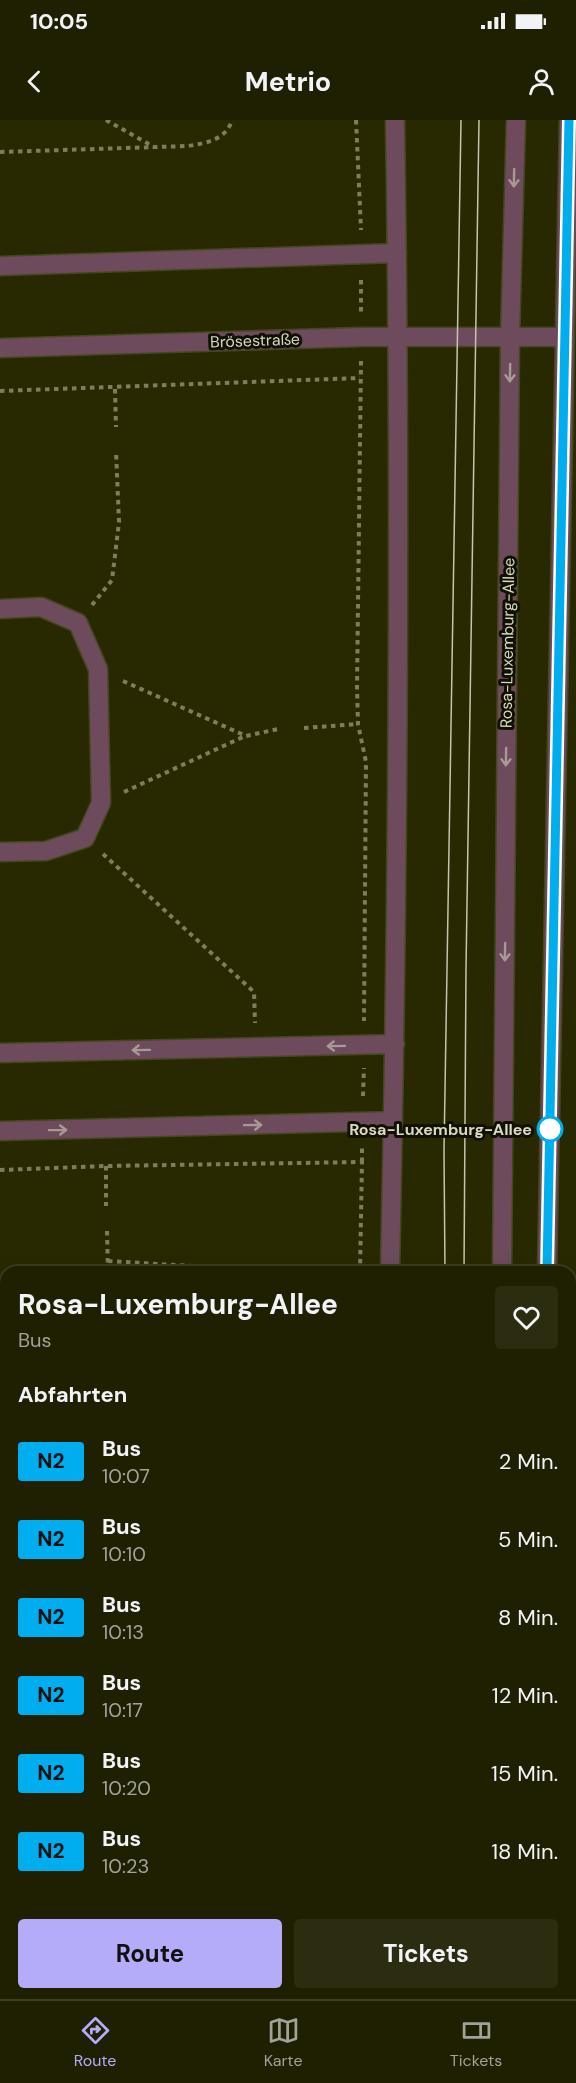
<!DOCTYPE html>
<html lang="de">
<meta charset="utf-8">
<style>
:root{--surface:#1f1f01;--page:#2c2c10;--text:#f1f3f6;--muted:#a1a299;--line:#3c3d23;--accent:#b4acf9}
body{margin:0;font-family:"DM Sans",sans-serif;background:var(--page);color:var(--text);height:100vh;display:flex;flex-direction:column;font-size:22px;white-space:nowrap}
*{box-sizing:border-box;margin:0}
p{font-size:20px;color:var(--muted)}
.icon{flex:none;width:33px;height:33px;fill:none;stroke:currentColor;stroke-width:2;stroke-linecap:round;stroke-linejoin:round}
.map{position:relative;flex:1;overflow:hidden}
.panel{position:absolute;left:0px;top:1146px;width:576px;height:734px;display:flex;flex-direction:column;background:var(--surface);border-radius:18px 18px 0 0;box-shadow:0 3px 15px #0003,0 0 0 2px var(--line)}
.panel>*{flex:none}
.badge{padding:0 12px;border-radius:4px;font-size:21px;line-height:39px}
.map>.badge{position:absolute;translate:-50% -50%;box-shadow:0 0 0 3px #fff}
h2{padding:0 18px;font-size:22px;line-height:54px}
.round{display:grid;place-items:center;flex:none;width:63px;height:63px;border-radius:6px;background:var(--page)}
.headline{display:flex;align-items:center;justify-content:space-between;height:102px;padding:0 18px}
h1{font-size:28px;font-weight:700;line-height:45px}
.primary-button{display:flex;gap:12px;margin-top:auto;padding:12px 18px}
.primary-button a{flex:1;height:69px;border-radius:6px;background:var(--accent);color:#111;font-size:24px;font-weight:700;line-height:69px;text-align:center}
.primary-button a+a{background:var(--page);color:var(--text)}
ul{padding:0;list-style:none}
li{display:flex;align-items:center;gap:18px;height:78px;padding:0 18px}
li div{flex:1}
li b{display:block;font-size:22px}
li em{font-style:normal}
li .badge{min-width:66px;font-weight:700;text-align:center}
.status{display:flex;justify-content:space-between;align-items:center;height:42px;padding:0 30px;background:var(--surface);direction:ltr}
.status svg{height:16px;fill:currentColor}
header{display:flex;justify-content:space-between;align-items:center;height:78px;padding:0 18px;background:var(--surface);font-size:27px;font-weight:700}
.tabs{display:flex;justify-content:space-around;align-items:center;height:84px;border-top:2px solid var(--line);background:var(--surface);font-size:16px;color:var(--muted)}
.tabs a{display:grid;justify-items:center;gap:3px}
.tabs .active{color:var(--accent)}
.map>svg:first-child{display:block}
.green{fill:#3c3b00}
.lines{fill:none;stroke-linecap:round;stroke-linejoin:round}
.minor-casing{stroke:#454520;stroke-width:21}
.path{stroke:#7e7e5f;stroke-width:4;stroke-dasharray:4.5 4.5;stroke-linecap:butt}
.minor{stroke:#6d4b5c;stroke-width:18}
.tram{stroke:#c5c5ae;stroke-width:1.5}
.oneway{stroke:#a89995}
.line-casing{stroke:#fff;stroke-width:14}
.line{stroke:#00aeef;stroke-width:9}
.stop-dot{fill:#fff;stroke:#00aeef;stroke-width:3}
.labels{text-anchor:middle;stroke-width:6;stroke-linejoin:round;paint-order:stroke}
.street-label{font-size:16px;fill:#d8d8c3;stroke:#111103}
.stop-label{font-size:16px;font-weight:bold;fill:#d8d8c3;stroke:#111103;text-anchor:end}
</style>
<div class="status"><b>10:05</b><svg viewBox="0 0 49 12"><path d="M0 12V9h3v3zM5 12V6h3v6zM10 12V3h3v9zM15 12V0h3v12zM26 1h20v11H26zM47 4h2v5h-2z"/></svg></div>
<header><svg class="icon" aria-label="back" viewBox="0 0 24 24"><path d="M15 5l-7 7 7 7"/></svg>Metrio<svg class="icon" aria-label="person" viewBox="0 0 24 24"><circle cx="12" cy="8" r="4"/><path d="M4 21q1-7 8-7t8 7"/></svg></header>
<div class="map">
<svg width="576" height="1879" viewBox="0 0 576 1879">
<rect width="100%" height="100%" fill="#292901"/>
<path class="green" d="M0,1301L6,1302V1350L0,1349Z
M0,1663H6V1848L0,1849Z
M154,1874H343L263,1879H98Z"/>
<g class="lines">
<defs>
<path id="minor" d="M0,146L397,133
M0,228L361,217H565
M0,489L41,487L78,503L98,549L101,683L85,718L46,731L0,732
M0,933L395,924
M0,1011L393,1001
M390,1152C398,768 401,384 395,0
M502,1152L510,217L516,0
M547,1152L569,0
M570,1274H576
M0,1628H6
M504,1874V1879
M541,1879V1874"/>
</defs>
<use href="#minor" class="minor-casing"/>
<path class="path" d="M106,0L154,27
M356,0L361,110
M0,32L188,26C206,23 226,20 232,0
M361,160V194
M361,241L357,567L358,604L366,642L364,901
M115,269L116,307
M0,271L360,258
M92,485L112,460L119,402L116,331
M123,561L246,616L278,609
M304,608L358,604
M124,672L245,616
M103,734L254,872L255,903
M363,976L364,948
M362,1042V1026
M106,1046V1086
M0,1050L106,1046L362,1042L360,1152
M107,1111L108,1152
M108,1141L193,1146L203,1152
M570,1230V1162
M0,1301L6,1302
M570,1326H576
M0,1349L6,1350
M0,1406L6,1396
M0,1483L6,1482
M0,1586L6,1585
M0,1762L6,1770
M0,1782L6,1783
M361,1874V1879"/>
<use href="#minor" class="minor"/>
<path class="tram" d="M445,1152L444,1031L461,0
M464,1152L466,849L479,0
M0,1857H6
M6,1879L86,1874"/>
</g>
<defs><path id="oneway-shaft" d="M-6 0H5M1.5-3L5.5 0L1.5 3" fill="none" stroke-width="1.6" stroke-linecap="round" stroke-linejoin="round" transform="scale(1.5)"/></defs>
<g class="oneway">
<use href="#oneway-shaft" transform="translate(514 58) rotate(91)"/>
<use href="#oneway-shaft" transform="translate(510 253) rotate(91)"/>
<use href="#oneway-shaft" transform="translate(506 637) rotate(91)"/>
<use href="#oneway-shaft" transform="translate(505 832) rotate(91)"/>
<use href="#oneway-shaft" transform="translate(336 926) rotate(179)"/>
<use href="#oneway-shaft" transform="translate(141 930) rotate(179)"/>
<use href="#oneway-shaft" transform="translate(253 1005) rotate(-1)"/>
<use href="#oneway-shaft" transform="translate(58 1010) rotate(-1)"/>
</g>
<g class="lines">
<defs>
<path id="line" d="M547,1152L569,0"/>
</defs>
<use href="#line" class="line-casing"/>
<use href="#line" class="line"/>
</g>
<circle class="stop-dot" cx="550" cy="1009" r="12"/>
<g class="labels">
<g class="street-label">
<text transform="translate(255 220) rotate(-2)" y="6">Brösestraße</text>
<text transform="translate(507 523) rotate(-89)" y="6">Rosa-Luxemburg-Allee</text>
</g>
<g class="stop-label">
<text x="532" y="1015">Rosa-Luxemburg-Allee</text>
</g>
</g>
</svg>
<section class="panel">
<div class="headline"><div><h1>Rosa-Luxemburg-Allee</h1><p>Bus</p></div><a class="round"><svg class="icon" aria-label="heart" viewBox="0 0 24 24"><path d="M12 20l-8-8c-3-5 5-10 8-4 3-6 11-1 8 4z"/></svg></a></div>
<h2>Abfahrten</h2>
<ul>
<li><span class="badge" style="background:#00aeef;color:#111">N2</span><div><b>Bus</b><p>10:07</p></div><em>2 Min.</em></li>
<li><span class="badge" style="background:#00aeef;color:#111">N2</span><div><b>Bus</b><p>10:10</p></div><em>5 Min.</em></li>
<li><span class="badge" style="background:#00aeef;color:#111">N2</span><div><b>Bus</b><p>10:13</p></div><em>8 Min.</em></li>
<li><span class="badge" style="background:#00aeef;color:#111">N2</span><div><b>Bus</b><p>10:17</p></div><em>12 Min.</em></li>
<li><span class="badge" style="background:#00aeef;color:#111">N2</span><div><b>Bus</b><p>10:20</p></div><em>15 Min.</em></li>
<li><span class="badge" style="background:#00aeef;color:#111">N2</span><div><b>Bus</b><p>10:23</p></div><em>18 Min.</em></li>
</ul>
<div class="primary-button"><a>Route</a><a>Tickets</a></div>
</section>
</div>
<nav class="tabs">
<a class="active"><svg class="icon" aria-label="directions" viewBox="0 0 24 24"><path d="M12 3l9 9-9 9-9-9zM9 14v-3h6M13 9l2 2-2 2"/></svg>Route</a>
<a><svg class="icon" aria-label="map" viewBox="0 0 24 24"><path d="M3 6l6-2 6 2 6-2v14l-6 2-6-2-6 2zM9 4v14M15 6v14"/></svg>Karte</a>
<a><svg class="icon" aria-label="tickets" viewBox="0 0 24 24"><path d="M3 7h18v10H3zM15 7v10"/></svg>Tickets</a>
</nav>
